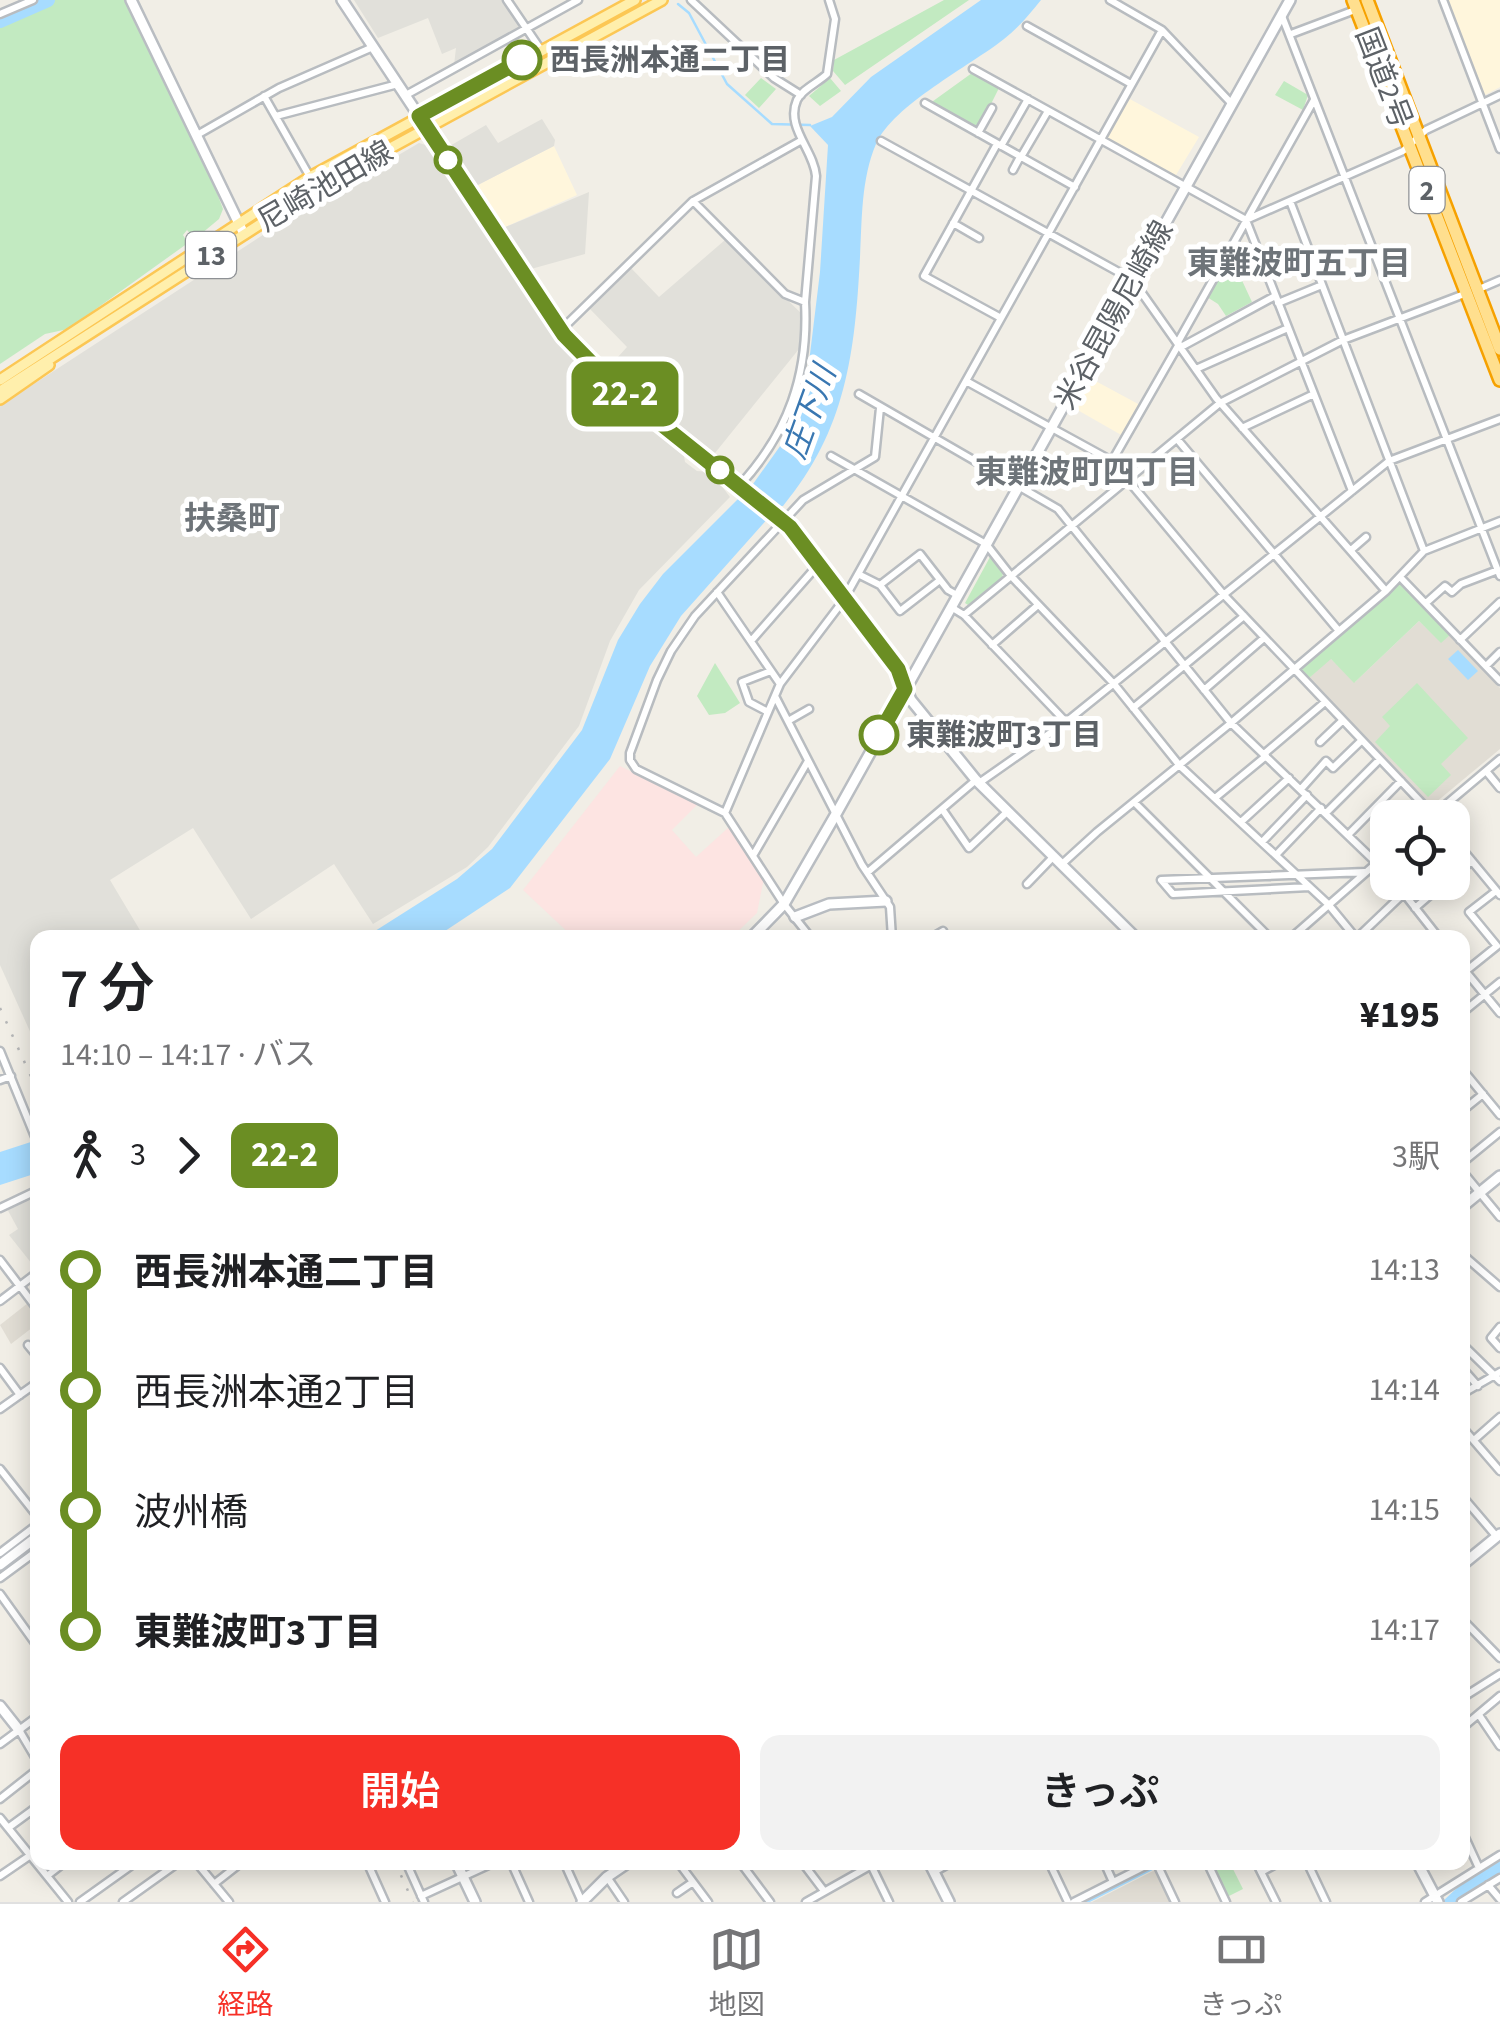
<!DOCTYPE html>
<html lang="ja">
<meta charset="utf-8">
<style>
:root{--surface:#fff;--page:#f2f2f2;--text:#202124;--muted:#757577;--line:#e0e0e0;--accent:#f63027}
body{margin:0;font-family:"Source Sans 3","Noto Sans JP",sans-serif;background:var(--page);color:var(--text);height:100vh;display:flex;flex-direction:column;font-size:38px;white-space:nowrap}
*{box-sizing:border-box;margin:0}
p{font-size:32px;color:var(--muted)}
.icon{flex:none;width:55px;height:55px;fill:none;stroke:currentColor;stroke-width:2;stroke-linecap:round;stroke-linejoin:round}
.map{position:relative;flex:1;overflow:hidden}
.side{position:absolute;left:30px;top:930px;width:1440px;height:940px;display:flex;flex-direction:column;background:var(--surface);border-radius:20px;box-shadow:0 5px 25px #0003}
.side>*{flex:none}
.badge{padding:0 20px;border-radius:15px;font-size:35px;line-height:65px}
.buttons{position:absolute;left:1370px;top:800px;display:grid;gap:20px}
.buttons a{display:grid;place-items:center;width:100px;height:100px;border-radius:20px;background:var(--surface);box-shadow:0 5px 25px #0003;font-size:50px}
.map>.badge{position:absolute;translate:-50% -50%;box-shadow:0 0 0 5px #fff}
.legs{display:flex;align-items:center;gap:15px;height:110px;padding:0 30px;font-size:32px}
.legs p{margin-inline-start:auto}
.head{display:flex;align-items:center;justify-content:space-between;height:170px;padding:0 30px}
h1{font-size:55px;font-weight:600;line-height:75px}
.button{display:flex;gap:20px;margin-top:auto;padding:20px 30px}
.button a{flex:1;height:115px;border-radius:20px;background:var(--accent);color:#fff;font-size:40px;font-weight:600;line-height:115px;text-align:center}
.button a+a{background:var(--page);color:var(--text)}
ul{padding:0 30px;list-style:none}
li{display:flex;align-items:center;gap:35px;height:120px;font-size:38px}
li i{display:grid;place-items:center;width:15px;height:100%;margin:0 12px;background:currentColor}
li i::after{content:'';width:25px;height:25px;margin:-12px;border:8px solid;border-radius:50%;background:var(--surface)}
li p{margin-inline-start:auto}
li:first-child i{background:linear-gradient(#0000 50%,currentColor 0)}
li:last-child i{background:linear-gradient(currentColor 50%,#0000 0)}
.menu{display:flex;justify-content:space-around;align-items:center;height:140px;border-top:2px solid var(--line);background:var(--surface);font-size:28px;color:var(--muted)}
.menu a{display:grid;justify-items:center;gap:5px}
.menu .on{color:var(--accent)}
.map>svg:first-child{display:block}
.commercial{fill:#fff6dc}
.industrial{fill:#e1e0da}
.education{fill:#e1ddd4}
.medical{fill:#fde4e2}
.green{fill:#c2eac1}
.water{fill:#a7dcff}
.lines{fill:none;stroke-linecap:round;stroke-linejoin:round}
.stream{stroke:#a7dcff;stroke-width:2.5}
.river{stroke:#a7dcff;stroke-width:14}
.street-casing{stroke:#b8bcc0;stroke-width:11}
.secondary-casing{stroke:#b9bdc2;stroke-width:14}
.primary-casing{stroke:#fcc754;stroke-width:14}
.highway-casing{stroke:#f6a100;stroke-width:16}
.street{stroke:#fff;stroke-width:6}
.secondary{stroke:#fff;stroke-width:9}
.primary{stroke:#ffefac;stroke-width:9}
.highway{stroke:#ffdf8e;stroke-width:11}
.rail{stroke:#b5b6b7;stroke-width:2.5;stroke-dasharray:2.5 12;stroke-linecap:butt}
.line-1-casing{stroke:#fff;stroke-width:22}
.line-1{stroke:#6b8e23;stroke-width:15}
.stop-1-dot{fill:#fff;stroke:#6b8e23;stroke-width:5}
.labels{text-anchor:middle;stroke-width:10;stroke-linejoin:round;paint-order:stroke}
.shield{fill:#fff;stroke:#8e9195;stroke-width:2.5}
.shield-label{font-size:28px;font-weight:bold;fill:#5d6267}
.stop-label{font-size:30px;font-weight:bold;fill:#5d6267;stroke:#fff;text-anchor:start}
.street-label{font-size:30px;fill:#5d6267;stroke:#fff}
.neighbourhood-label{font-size:32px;font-weight:bold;fill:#6e7479;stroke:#fff}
.water-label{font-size:32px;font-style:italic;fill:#3977b1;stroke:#fff}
</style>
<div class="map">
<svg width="1500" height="1902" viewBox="0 0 1500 1902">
<rect width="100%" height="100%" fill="#f1eee6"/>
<path class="commercial" d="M1446,0H1500V87L1483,96Z
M1128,98L1199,137L1176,175L1168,174L1108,140L1107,136Z
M554,146L577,195L503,228L476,186Z
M1090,378L1140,405L1123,436L1074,408Z"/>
<path class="industrial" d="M354,0H503L520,24L519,28L454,65L456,48L442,54L428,18L378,38Z
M542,119L555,140L554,146L476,186L448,147L486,125L498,143Z
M419,143L429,146L554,336L610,394L683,450L685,462L697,471L711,472L730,497L639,590L610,641L579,726L488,847L467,867L373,924L334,864L251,919L193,828L110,880L144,937L38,938L37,1047L0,965V406L269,231Z
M589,192L585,254L531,269L503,228Z
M725,240L803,315L799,349L715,453L608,368L627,347L589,308L631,268L659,297Z
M37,1193L38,1268L36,1269L9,1235L18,1229L6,1207Z"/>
<path class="education" d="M1419,621L1441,642L1450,635L1500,688V749L1435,803H1428L1308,679L1330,658L1355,682Z
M28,1303L37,1316V1324L11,1344L0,1325Z
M1155,1870L1171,1902H1092Z"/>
<path class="medical" d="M620,766L698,804L672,830L696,857L729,827L764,878L757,913L732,937H573L523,890Z"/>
<path class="green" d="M52,0H124L211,177L223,209L219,219L195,239L187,230L183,235L188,243L68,329L45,334L0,364V22Z
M944,0H969L845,85L833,71L834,60Z
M972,73L999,88L978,130L929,104Z
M761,78L776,89L759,108L745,95Z
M830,78L841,91L820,106L809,96Z
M1284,81L1308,95L1303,110L1275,95Z
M1225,266L1239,274L1252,302L1226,316L1218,304L1207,297Z
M990,557L1003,573L1002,578L968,605L965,603Z
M1400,583L1450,635L1441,643L1419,621L1354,683L1331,659L1308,679L1300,669Z
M715,663L740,703L725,713L709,715L697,696Z
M1417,683L1468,738L1441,764L1451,775L1428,797L1375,742L1390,726L1382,717Z
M1210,1863H1230L1243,1889L1227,1897Z"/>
<path class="water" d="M981,0H1041C1030,14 1018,28 1004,39C970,66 893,105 876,144C861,179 862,220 860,257C855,353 846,430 783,506H779L681,616L650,666L610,759L510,888L436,937L364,938L457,879L492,849L582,730L618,640L640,604L663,574L753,484L783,442L806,387L820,272L828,145L810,126L832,117L871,77Z
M1458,650L1478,671L1468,680L1448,659Z
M37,1140V1173L0,1185V1152Z
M1500,1861V1873L1457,1902H1442L1459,1886Z"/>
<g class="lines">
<path class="stream" d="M678,4L689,13L727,84L772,124L810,125
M1087,1902L1166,1862"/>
<path class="river" d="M0,21L48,0"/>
<defs>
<path id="street" d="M507,0L541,50
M691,0L774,78L801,95
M1110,0L1162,30L1232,104
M1443,0L1500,149
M0,14L33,0
M1282,16L1500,576
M1027,26L1131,84
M1291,34L1355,10
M973,69L1246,220L1403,151L1426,130L1500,95
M406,95L578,0
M264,96L310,177
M925,103L1075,187
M276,116L398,84
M978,133L992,108
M197,135L279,88L373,47
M881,141L1124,275L1139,289L1216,398L1386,591
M997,144L924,276L1001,318
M1001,146L1028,99
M1021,157L1048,111
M1013,170L1020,157
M693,201L785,294L805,302
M1290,201L1424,551
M1246,220L1352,491
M953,223L979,238
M1479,289L1500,280
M1278,303L1322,285
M561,330L693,201L802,140
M1178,342L1314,100
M1181,347L1275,296
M1196,369L1288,328
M966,381L1112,461L1224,595L1436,818
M859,394L1058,509L1231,723L1388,874
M1242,428L1314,394
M1177,439L1339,631
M831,456L986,544L1011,576L1114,684L1180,766L1328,904L1356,938
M1112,461L1179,344
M740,485C788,433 809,374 805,302L816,176C814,150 785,127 797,100C802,89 819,82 827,74L835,19L829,0
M1351,550L1366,537
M858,574L880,585L920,554L948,590L957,595
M1400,577L1500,681
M880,585L900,611L940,580
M717,592L780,684
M1426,603L1445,586L1452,592L1461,584L1498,570
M951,607L964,615L1066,722
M964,615L1220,403L1343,340L1467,293
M1460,640L1500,602
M751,641L817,566
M992,645L1038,605
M1486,666L1500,652
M1204,690L1264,638
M775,696L862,865L890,907L892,938
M1133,708L1244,616
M768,712L749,702L742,682L771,671
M788,721L809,709
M1320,742L1342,721
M1264,754L1325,702
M1486,771L1500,788
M979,783L1066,722L1389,461L1500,419
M1301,789L1326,761L1333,768L1362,740
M1215,798L1266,756
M1134,802L1270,938
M942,809L969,848L1008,811
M725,813L780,684L843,601L1162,30
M1326,813L1380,759
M1430,818L1500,759
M1241,822L1289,778
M1349,834L1401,781
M1452,837L1500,895
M1262,842L1307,795
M754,854L808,761
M1276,855L1321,808
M1062,864L1097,832L1231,723L1386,591L1424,551L1500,521
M868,872L976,780
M1452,877L1472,861
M1395,882L1439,938
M1027,884L1054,856
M1309,887L1173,894L1161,880L1365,872
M1415,908L1445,882
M811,938L784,904L725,813L636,769L630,760V753L657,680L671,651L695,616L803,500L875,457L880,408
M931,938L943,931
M1291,938L1388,853
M1357,938L1404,893
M1462,967L1500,1013
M1466,971L1497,946L1469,912L1496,891
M1462,1013L1500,982
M0,1051L38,1144
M1462,1069L1500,1115
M0,1080L11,1076
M1462,1111L1483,1094
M1462,1163L1500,1132
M1462,1171L1500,1217
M0,1208L38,1190
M1462,1254L1500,1287
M0,1260L38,1310
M0,1301L38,1272
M1500,1327L1491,1338L1500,1348
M1462,1344L1500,1381
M28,1345L38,1357
M0,1368L20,1395
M1462,1368L1478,1386
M1462,1394L1500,1372
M0,1409L38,1382
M1462,1427L1500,1471
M1474,1440L1500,1417
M0,1469L38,1517
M1462,1496L1497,1537
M0,1553L38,1524
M0,1578L38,1550
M0,1594L38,1647
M1462,1619L1500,1658
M1462,1698L1500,1674
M1479,1715L1500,1746
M1462,1728L1500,1696
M19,1730L38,1762
M0,1744L38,1716
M0,1799L38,1769
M31,1811L38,1820
M0,1818L68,1902
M8,1828L38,1806
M1462,1831L1479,1868
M196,1862L229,1902
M367,1862L385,1902
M406,1862L424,1902
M511,1862L529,1902
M564,1862L582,1902
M678,1862L708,1902
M740,1862L770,1902
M802,1862L824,1891
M1049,1862L1068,1902
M1104,1862L1113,1882
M1156,1862L1175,1902
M1207,1862L1226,1902
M1256,1862L1276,1902
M1307,1862L1326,1902
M870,1863L889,1902
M934,1872L952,1862
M1261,1872L1280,1862
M0,1876L38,1850
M47,1876L65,1862
M607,1877L624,1902
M214,1884L242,1862
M1488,1885L1500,1899
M677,1893L693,1882
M421,1896L495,1862
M80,1902L136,1862
M123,1902L179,1862
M806,1902L877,1862
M1074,1902L1153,1862
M1425,1902L1500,1855
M1461,1902L1500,1878"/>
<path id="secondary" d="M131,0L244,234
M342,0L564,335L617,388L790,527L897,669L911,700L976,780L1136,938
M795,917L829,904L886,901
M751,938L784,904L836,814L1290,0
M1462,1207L1500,1176
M0,1565L38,1536
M1462,1565L1500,1534
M0,1706L19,1730
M456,1862L475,1902
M929,1862L949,1902
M1417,1862L1438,1902
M582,1902L607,1877L629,1862"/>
<path id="primary" d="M0,380L310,177L635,0
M0,391L315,189L662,0
M0,399L49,365"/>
<path id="highway" d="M1353,0L1500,380
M1367,0L1500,349"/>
</defs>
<use href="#street" class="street-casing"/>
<use href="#secondary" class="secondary-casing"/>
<use href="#primary" class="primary-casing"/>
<use href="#highway" class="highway-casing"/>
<use href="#street" class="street"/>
<use href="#secondary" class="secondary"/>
<use href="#primary" class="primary"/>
<use href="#highway" class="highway"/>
<path class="rail" d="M0,1008L38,1092
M395,1862L413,1902"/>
</g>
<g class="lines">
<defs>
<path id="line-1" d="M522,60L419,116L564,335L616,388L790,527L898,669L905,689L879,735"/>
</defs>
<use href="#line-1" class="line-1-casing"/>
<use href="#line-1" class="line-1"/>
</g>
<g class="stop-1-dot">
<circle cx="522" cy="60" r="18"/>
<circle cx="448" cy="160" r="12"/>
<circle cx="720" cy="470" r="12"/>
<circle cx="879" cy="735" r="18"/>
</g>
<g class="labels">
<g class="shield">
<rect x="1409.5" y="167" width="35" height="46" rx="8"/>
<rect x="186" y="232" width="50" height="46" rx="8"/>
</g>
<g class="shield-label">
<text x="1427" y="200">2</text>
<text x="211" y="265">13</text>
</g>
<g class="stop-label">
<text x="550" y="70">西長洲本通二丁目</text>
<text x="906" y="745">東難波町3丁目</text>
</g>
<g class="street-label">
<text transform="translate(1384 78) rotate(69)" y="10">国道2号</text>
<text transform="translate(325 186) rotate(-30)" y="10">尼崎池田線</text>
<text transform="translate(1114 315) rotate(-61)" y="10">米谷昆陽尼崎線</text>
</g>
<g class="neighbourhood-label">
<text x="1299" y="274">東難波町五丁目</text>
<text x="1087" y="483">東難波町四丁目</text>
<text x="232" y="529">扶桑町</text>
</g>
<g class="water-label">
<text transform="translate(809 412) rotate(-70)" y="11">庄下川</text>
</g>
</g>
</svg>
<div class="buttons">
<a><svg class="icon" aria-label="locate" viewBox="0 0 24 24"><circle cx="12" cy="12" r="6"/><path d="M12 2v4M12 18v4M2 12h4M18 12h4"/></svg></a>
</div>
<b class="badge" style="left:625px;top:394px;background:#6b8e23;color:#fff">22-2</b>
<section class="side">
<div class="head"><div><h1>7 分</h1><p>14:10 – 14:17 · バス</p></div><b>¥195</b></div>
<div class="legs"><svg class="icon" aria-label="walk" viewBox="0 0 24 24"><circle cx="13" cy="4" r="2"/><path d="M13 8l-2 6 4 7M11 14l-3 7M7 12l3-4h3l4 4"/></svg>3<svg class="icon" aria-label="forward" viewBox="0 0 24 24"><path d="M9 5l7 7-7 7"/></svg><b class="badge" style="background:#6b8e23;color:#fff">22-2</b><p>3駅</p></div>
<ul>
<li><i style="color:#6b8e23"></i><b>西長洲本通二丁目</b><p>14:13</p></li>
<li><i style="color:#6b8e23"></i><span>西長洲本通2丁目</span><p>14:14</p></li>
<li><i style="color:#6b8e23"></i><span>波州橋</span><p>14:15</p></li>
<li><i style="color:#6b8e23"></i><b>東難波町3丁目</b><p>14:17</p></li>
</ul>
<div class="button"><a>開始</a><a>きっぷ</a></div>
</section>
</div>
<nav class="menu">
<a class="on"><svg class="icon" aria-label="directions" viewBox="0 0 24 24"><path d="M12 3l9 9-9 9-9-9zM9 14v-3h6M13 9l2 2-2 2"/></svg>経路</a>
<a><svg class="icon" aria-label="map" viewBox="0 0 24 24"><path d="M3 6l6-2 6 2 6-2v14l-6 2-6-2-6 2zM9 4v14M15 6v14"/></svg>地図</a>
<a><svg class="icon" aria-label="tickets" viewBox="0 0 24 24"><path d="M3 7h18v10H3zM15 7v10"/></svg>きっぷ</a>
</nav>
